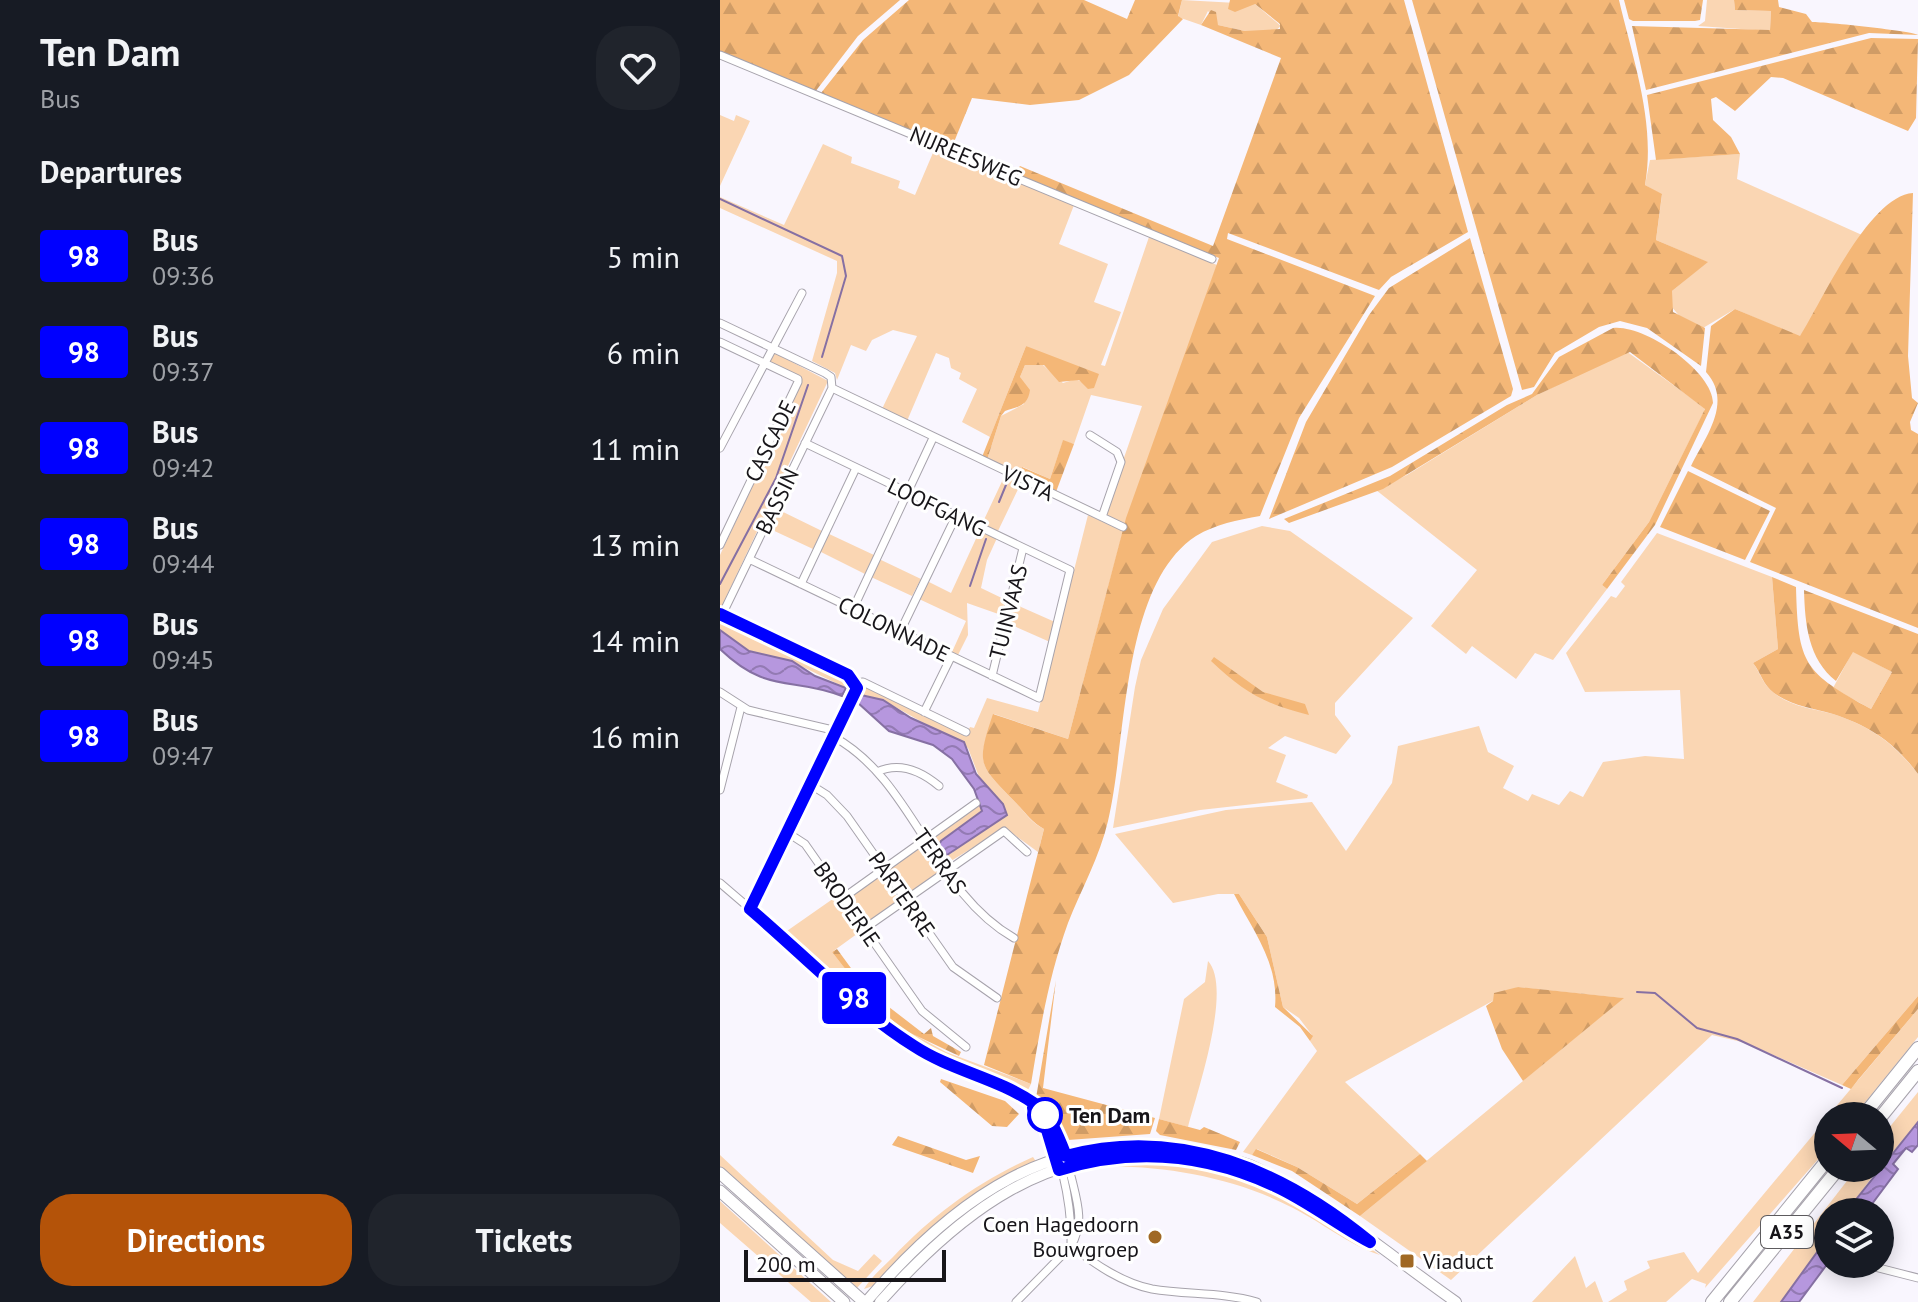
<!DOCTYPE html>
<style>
:root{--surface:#171b24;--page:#20242c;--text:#f1f3f6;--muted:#9ea1a6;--accent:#b45309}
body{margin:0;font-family:"PT Sans",sans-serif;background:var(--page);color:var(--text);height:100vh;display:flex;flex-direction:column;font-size:30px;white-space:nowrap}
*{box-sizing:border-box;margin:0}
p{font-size:26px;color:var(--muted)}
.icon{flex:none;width:44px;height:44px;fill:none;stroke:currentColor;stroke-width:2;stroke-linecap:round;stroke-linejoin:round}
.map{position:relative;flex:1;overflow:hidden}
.details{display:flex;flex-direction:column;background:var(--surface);width:720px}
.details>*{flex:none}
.badge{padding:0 16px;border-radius:6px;font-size:28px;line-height:52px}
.needle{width:52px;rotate:289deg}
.buttons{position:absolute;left:1094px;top:1102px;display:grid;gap:16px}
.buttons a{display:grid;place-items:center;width:80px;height:80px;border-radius:50%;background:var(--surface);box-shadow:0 4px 20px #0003;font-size:40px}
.scale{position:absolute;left:24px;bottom:20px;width:202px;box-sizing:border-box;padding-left:8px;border:4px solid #171519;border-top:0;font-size:22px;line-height:28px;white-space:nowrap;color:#171519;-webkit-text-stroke:6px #fff;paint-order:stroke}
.map>.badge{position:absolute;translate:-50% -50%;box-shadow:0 0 0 4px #fff}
h2{padding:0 40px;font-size:30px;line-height:72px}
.round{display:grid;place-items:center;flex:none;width:84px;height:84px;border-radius:32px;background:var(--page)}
.head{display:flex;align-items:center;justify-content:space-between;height:136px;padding:0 40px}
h1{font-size:38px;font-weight:600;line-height:60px}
.button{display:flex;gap:16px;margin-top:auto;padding:16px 40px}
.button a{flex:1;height:92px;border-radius:32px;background:var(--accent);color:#fff;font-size:32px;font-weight:600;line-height:92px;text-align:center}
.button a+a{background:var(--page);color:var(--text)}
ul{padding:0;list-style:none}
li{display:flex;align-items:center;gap:24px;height:96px;padding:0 40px}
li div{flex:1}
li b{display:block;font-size:30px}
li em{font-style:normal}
li .badge{min-width:88px;font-weight:700;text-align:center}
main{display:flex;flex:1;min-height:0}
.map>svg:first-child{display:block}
.green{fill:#fad6b3}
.forest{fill:url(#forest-firs)}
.water{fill:url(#water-waves);stroke:#8670a3;stroke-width:2}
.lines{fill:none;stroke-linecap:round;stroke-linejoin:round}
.stream{stroke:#8670a3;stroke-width:2}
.street-casing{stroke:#a7a3ac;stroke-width:9}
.secondary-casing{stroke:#a7a3ac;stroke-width:12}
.primary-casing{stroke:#a7a3ac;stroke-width:13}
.highway-casing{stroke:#a7a3ac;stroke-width:14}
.street{stroke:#fff;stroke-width:7}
.secondary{stroke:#fff;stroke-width:10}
.primary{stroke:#fff;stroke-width:11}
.highway{stroke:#fff;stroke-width:12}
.line-casing{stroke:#fff;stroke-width:18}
.line{stroke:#00f;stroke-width:12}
.stop-dot{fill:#fff;stroke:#00f;stroke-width:4}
.poi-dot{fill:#a06824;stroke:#fff;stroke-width:3}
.labels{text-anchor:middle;stroke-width:6;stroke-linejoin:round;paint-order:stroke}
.shield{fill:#fff;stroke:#5d5b5e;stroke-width:2}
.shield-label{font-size:20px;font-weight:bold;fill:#171519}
.street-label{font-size:22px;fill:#171519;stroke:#fff}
.stop-label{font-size:22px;font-weight:bold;fill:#171519;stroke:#fff;text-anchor:start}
.poi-label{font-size:22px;fill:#171519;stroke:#fff;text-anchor:end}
</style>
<main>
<section class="details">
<div class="head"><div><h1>Ten Dam</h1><p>Bus</p></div><a class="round"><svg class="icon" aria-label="heart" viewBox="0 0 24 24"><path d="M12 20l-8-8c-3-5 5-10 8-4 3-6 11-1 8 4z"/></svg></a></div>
<h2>Departures</h2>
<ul>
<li><span class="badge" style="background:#00f;color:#fff">98</span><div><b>Bus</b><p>09:36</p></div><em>5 min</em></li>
<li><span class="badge" style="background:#00f;color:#fff">98</span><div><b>Bus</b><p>09:37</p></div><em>6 min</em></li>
<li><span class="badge" style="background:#00f;color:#fff">98</span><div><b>Bus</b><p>09:42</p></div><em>11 min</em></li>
<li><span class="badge" style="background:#00f;color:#fff">98</span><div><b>Bus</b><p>09:44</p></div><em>13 min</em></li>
<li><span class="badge" style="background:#00f;color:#fff">98</span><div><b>Bus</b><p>09:45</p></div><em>14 min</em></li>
<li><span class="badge" style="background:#00f;color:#fff">98</span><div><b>Bus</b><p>09:47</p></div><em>16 min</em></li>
</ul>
<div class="button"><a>Directions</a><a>Tickets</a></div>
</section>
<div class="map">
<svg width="1198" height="1302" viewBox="0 0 1198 1302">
<defs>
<pattern id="forest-firs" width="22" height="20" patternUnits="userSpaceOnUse" patternTransform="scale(2)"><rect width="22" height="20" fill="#f4b777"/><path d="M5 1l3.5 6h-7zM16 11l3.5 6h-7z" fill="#d09c66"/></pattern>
<pattern id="water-waves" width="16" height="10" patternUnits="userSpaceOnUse" patternTransform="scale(2)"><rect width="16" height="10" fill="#b697de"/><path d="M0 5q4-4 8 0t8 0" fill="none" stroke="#937ab3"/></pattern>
</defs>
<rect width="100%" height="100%" fill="#f9f6fe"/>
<path class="green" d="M462,0L535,4L561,26L555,31H525L498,25L488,11L481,25L458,17Z
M987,0H1014L1015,10L1051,11L1050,31L978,26L985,21Z
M0,115L14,121L16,115L30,121L0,186Z
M103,144L132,157L131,163L180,181L178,188L195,195L215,148L354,205L339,244L388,264L374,302L401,312L381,365L385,366L429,237L497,265L405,525L384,515L422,406L371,395L354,444L343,441L330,479L303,467L300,475L267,460L281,416L304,404L300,377L305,365H323L343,383L356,379L374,388L306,346L270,437L242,422L257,389L239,379L241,373L231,368L229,358L216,353L187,421L162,409L197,336L173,330L152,340L146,351L131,345L117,380L115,373L92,361L117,273V261L0,208V197L64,225Z
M1020,154L1017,179L1142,235L1080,337L1015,309L983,328L961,318L951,306L952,291L987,262L936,240L942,195L925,185L930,160Z
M906,351L985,408L984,412L929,522L882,585L887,589L833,660L815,653L796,679L752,646L746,654L711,626L757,570L656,490L687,475L817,395Z
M55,353L108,381L0,610V555L81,383L80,377L49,363Z
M285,475L301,483L278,531L262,524Z
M57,509L102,531L93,549L48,528Z
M368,515L403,531L348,739L274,714C255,767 260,765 296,803C307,814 310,822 324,829L318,852L285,828L226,864L211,843L213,837L261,804L262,811L226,855L232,853L283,804L261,782L248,748L163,700L137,693L141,685L246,735L250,727L254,728L267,698L318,712Z
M542,526L570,531L693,618L615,703V715L631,736L616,754L565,736L548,748L566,755L556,782L588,795L587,798L480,810L393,828L415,687L421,660L443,609L492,542Z
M260,530L277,538L267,560L261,588L288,601L284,616L247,603L248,635L238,655L232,652L246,621L199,599L207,581L231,593Z
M107,533L154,555L145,574L99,551Z
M937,533L1052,577L1058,649L1033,663C1041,674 1043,685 1054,693C1072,707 1092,708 1113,714C1150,726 1174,743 1198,774V996L1122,1085L1026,1043L992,1035L731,1280L640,1216L903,998L798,987L625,1082L700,1154L637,1204L577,1167L537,1149L532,1155L523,1152L597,1051L590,1041L592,1035L579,1018L563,1007L547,937L519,894H498L453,903L395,834L506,810L592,802L626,851L672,783L678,746L759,726L768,752L794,766L783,788L808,801L812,794L839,805L850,791L863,797L883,762L925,756L964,759L960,690L865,692L846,653L891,596L896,598L905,586L901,582Z
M159,559L201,579L192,596L151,577Z
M292,603L335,622L330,642L287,623Z
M0,619L130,681L126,688L83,667L29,651L0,630Z
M1133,651L1172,672L1151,709L1113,688Z
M204,845L221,870L192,892L184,893L170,872L171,867Z
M161,874L179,900L148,923H143L129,898Z
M117,896L141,931L112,952L138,985L134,988L177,1025L226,1052L311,1084L307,1092L189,1040L64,933Z
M488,961C513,988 477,1092 468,1127L439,1119L464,999L485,982Z
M1198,1009V1037L1134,1116H1108Z
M1198,1092V1122L1160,1167V1139Z
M1108,1117V1148L985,1288L986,1284L972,1279L946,1302H888L907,1290L904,1281L930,1268L927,1261L964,1252L978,1273Z
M0,1155L113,1260L138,1271L154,1254L162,1261L136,1289L0,1168Z
M313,1157L317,1163C242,1199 209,1227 153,1286L144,1289C151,1277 163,1267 173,1257C215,1213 258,1182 313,1157Z
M408,1159C440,1160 471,1159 502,1167C561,1184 610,1221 660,1255C629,1245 601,1222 573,1208C514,1177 439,1164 374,1167Z
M1137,1168H1159L1126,1212H1108V1237L1061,1302H1033Z
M0,1201L111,1302H91L0,1223Z
M855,1256L866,1288L875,1281L883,1302H812Z"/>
<path class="forest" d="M0,0H180L138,36L95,92L0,52Z
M189,0H364L407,19L415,0H462L458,16L463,19L409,75L359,100L310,105L252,98L232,147L101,93L143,40Z
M510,0H684L748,232L671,277L659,290L508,233L507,239L655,296L579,418L540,516C517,520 496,524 476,536C401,585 407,742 388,821C380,856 361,890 348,923C329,975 320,1029 311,1084L264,1065L324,829C311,822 307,814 296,803C260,765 255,767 273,714L348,739L406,518L499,258L294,174L300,166L493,246L561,58L481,25L491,10L496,12L498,25L525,31L560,29V24L535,4L515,12L508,9Z
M692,0H899C913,60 936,123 925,185L942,194L936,240L988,262L952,291L953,312L985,328L981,366L927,328L900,321L879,327L835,353L814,387L802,390Z
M904,0H983L980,20L975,21H913L909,19Z
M1014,0H1058L1059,7L1086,14L1092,22C1106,22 1193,31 1198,35L1149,33L926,90L912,26L1050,30L1051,11L1015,10Z
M1151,38L1198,39L1196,118L1188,131L1063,78L1051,77L1015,111L996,97L991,99L993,120L1011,137L1020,154L936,160L927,95Z
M1193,193L1188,356L1192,398L1198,403L1190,422L1191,430L1198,434V628L1030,562L1056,508L971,466C986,436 1013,402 986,372L991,326L1015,309L1080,336C1102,301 1149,196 1193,193Z
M750,238L793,389L791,396L672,467L549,519L586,422L649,315L669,288Z
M893,328C924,324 993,371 993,403L935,525L887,589L882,585L929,522L985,409L910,352L817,395L663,489L569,523L564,519L670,476L787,405L812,394L839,357Z
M306,346L379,374L374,388L368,389L359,380L339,382L324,365H305L300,377L310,390C308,406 298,407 285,411L281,416L267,460L262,457Z
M343,440L354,444L336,492L300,475L302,467L330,479Z
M968,471L1050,511L1025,560L940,527Z
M1052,577L1076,587C1078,665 1084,672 1151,709L1172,672L1133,652L1116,681C1088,659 1085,624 1084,590L1198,634V774C1175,743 1150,726 1113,714C1092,708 1072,706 1054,693C1043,685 1041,673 1033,663L1058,649Z
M494,657L543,692L585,704L589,715C544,704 524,692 491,661Z
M514,894H519L547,937L563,1007L593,1036L590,1041L580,1027L555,1007C559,963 533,931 514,894Z
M117,949L147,990L204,1034L211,1028L213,1036L241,1052L239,1056L184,1030L134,988L137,984L112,952Z
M336,980L323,1088L435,1118L430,1134L348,1140L332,1109L321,1105L316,1098Z
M798,987L904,998L803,1081L782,1049L766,1006L773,1001L774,993Z
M1198,996V1009L1138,1080L1131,1089L1122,1085Z
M221,1079L285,1101L299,1114L287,1127L272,1126L220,1082Z
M439,1119L480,1130L484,1127L520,1142L516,1150L440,1135L436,1131Z
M178,1136L246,1160L260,1156L253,1173L172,1145Z
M536,1149L577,1167L637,1204L700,1154L707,1161L640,1216L572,1171L532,1155Z"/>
<path class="water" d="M0,630L29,651L72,661L95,676L126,688L122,696C71,676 48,695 0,649Z
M141,695L163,700L191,718L244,742L256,774L283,804L287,815L227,855L219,845L221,841L262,811L254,789L232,759L213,745L169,731L137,702Z
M1198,1122V1145L1192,1152L1186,1148L1173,1164L1178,1169L1146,1212H1126Z
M1108,1237V1263L1079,1302H1061Z"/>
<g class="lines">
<path class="stream" d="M0,199L122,256L126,276L102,357
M279,502L288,480
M0,584L56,478L88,385
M250,586L266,539
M917,992L935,993L977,1028L1017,1039L1122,1088"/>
<defs>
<path id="street" d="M0,55L492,259
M0,323L105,373L111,377L112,388
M0,342L78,379V382L0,545
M112,388L403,527
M370,435L397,452L401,462L382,517
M0,448L82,293
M29,559L319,698L350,570L85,443
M81,584L136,468
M133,609L213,438
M0,613L128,675L136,683L143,682L246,732
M2,615L112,388
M180,632L236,516
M272,676L303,548
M0,692L28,710L117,731
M204,712L231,657
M114,737C194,781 212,891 294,938
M157,772C180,761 201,771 219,786
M91,785L107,795L127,816L233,967L277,998
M0,790L21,707
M68,833L85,844L202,1011L246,1047
M0,883L181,1038C260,1091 326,1070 352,1180C358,1204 364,1224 351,1246
M123,898L256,803
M30,909L133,696L136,683
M144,929L284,831L307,852
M316,1111C340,1142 352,1205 351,1244
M1143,1264L1198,1278
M296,1302L351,1246C375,1264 402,1283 432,1289C467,1295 502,1292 537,1302"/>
<path id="secondary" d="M493,1162L563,1190
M146,1302C232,1201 335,1123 475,1153C495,1157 516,1159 534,1167C607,1201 670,1256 736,1302
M160,1302C240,1212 329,1142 458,1156"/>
<path id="primary" d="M0,1173L144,1302
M0,1191L124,1302"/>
<path id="highway" d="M1143,1116L1198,1048
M1160,1118L1198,1071
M992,1302L1108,1159
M1010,1302L1119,1168"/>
</defs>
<use href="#street" class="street-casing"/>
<use href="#secondary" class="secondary-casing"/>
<use href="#primary" class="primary-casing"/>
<use href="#highway" class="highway-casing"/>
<use href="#street" class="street"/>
<use href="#secondary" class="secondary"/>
<use href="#primary" class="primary"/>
<use href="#highway" class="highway"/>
</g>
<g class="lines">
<defs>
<path id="line" d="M0,614L128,675L137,688L30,909C83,954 135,1009 194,1046C232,1071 278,1078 315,1104C331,1116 339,1138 346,1156C459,1125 564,1171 650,1242C618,1225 588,1201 555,1186C484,1153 413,1147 339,1170L327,1130L313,1108"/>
</defs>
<use href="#line" class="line-casing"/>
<use href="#line" class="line"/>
</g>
<circle class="stop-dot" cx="325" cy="1115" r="16"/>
<g class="poi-dot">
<circle cx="435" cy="1237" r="8"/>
<rect x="679" y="1253" width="16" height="16" rx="4"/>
</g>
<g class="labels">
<rect class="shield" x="1041" y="1216" width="52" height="32" rx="6"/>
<g class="shield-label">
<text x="1067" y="1239">A35</text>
</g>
<g class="street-label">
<text transform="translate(246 156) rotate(23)" y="8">NIJREESWEG</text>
<text transform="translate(50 441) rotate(-64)" y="8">CASCADE</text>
<text transform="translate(308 483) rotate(25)" y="8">VISTA</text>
<text transform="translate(57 501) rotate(-64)" y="8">BASSIN</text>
<text transform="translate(217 507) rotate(26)" y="8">LOOFGANG</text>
<text transform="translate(288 612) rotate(-76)" y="8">TUINVAAS</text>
<text transform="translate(174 629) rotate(26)" y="8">COLONNADE</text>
<text transform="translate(220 861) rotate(55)" y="8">TERRAS</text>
<text transform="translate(182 894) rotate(55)" y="8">PARTERRE</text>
<text transform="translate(127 904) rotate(55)" y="8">BRODERIE</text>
</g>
<g class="stop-label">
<text x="349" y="1123">Ten Dam</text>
</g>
<g class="poi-label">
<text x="419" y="1232">Coen Hagedoorn<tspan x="419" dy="25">Bouwgroep</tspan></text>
<text x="703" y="1269" text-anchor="start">Viaduct</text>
</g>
</g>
</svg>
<div class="buttons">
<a><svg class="needle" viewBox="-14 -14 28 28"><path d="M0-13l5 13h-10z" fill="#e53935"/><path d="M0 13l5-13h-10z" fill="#9ea1a6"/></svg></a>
<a><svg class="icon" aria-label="layers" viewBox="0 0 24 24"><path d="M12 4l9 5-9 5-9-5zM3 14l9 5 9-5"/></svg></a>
</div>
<div class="scale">200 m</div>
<b class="badge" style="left:134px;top:998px;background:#00f;color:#fff">98</b>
</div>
</main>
